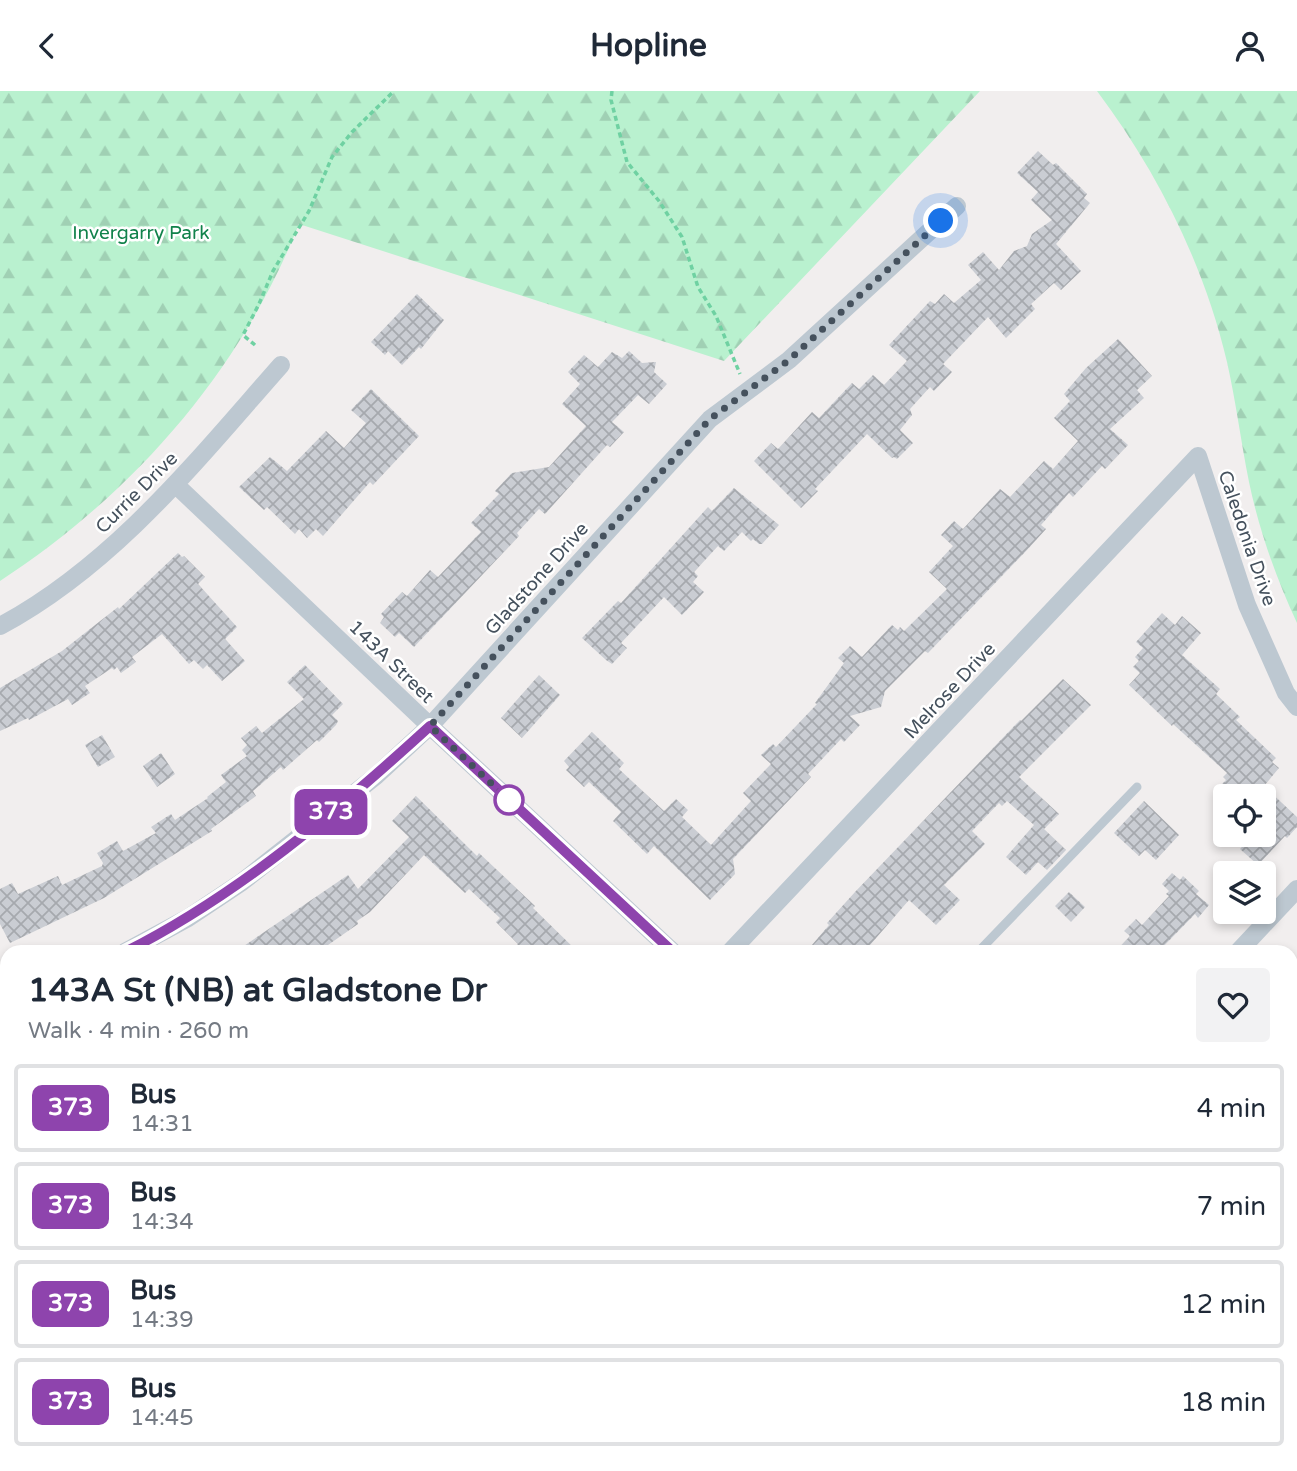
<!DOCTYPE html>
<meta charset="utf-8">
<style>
:root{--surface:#fff;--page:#f2f2f3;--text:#1f2937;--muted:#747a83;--line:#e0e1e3}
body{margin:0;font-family:"Varela Round",sans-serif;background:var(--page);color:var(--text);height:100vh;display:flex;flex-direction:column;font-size:26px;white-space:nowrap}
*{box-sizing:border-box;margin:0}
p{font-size:23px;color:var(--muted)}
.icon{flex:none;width:38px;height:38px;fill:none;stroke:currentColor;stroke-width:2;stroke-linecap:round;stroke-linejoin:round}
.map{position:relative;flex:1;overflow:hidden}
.sheet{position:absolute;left:0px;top:854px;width:1298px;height:527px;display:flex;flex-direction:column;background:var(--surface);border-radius:21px 21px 0 0;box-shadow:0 4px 10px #0003}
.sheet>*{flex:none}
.badge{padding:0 14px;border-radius:10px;font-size:24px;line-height:46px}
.controls{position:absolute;left:1213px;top:693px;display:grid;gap:14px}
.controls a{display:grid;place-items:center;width:63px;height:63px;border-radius:7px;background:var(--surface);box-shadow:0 4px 10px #0003;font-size:35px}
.you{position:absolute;width:35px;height:35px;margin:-18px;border:5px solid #fff;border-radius:50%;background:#1a73e8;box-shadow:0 0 0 10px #1a73e833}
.map>.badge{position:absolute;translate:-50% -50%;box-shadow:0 0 0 4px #fff}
.round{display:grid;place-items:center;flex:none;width:74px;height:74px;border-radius:7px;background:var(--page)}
.overview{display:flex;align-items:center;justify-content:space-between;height:119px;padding:0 28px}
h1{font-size:33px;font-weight:800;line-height:52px}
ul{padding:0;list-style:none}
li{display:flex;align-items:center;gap:21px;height:88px;margin:0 14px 10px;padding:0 14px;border:4px solid var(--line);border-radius:7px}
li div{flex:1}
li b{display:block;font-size:26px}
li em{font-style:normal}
li .badge{min-width:77px;font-weight:700;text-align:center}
header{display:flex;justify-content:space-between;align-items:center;height:91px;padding:0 28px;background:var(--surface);font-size:32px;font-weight:800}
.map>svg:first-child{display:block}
.forest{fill:url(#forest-firs)}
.building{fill:url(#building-cross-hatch)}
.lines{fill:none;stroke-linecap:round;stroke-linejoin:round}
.path{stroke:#6fd1a2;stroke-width:3.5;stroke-dasharray:5 3.5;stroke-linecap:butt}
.lane{stroke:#bdc8d1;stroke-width:9}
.street{stroke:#bdc8d1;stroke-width:18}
.line-casing{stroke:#fff;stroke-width:16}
.line{stroke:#8e44ad;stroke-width:10}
.walk{stroke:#45515d;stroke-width:7;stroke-dasharray:0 12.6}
.stop-dot{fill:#fff;stroke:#8e44ad;stroke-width:3.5}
.labels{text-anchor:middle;stroke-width:5;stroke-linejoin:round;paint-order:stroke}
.park-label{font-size:19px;fill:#11824b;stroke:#fff}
.street-label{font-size:19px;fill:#45515d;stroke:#fff}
</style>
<header><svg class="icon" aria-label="back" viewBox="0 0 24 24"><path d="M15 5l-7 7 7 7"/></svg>Hopline<svg class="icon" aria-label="person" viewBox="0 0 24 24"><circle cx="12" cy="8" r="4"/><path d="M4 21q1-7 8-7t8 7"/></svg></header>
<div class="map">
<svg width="1297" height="1380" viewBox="0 0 1297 1380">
<defs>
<pattern id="forest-firs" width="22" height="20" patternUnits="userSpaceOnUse" patternTransform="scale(1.75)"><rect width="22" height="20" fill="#b9f1cf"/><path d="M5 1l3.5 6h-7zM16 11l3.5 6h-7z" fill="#a0d0b4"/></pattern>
<pattern id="building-cross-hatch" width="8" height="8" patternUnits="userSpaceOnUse" patternTransform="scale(1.75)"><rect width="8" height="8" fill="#cacdd3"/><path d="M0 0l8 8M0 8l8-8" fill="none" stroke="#a6a9ae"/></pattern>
</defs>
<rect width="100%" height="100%" fill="#f1eeee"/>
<path class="forest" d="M0,0H980L724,270L299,133C240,281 133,403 0,490Z
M1097,0H1297V532C1276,487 1259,439 1249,391C1241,351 1236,311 1227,271C1204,173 1157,80 1097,0Z"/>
<path class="building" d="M1038,60L1053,74L1056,72L1087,103L1084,107L1090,112L1056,153L1081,180L1061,199L1054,192L1031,213L1035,218L1006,247L988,226L943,273L952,281L934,300L930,296L910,318L912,324L900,339L913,352L897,368L894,366L892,367L867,343L815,398L818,400L801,417L754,370L771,352L778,358L812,321L819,327L852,292L859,298L873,284L884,294L907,270L889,254L930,210L935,213L944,203L954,212L981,189L968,174L983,161L999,179L1014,160L1027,155L1032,143L1052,129L1031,109L1038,101L1017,82Z
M417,203L444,229L421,258L419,256L402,274L388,260L385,264L371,251Z
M1118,248L1152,285L1137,299L1144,307L1110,338L1128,354L1105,378L1102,375L1073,406L1069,402L1041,434L1046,438L1027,459L928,562L925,560L885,600L881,616L850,625L860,634L844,651L841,648L808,683L811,686L733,768L735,783L710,809L654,755L647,763L613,730L621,721L589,691L584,696L566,679L569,676L564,670L592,641L624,672L619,678L664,720L676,708L688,719L682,726L711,754L751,710L743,702L771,673L761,664L773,653L776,656L817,613L815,612L844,572L838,567L850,555L862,566L892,534L898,539L900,536L904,540L947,498L929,481L953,455L941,444L954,430L963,438L1000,398L1010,406L1044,370L1053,378L1078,350L1054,327L1070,310L1064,303L1086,277Z
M629,260L642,272L656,271L654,281L667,293L649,313L638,304L612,331L624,341L610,356L607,354L545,423L539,418L517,442L519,445L414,556L399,542L395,546L380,532L384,526L381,523L402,501L407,505L430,479L438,486L475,447L481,441L471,432L499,403L495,400L512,382L549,376L586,335L562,313L580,293L568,281L584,264L598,276L612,261L622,267Z
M371,298L419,345L373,394L370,391L323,445L316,438L307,447L299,438L295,443L267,416L264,419L239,396L270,366L287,380L326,340L344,357L366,332L351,319Z
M734,397L779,434L762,453H759L753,448L751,450L742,441L724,460L718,455L694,481L698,485L693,491L704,501L682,524L664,506L621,552L627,557L612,573L606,569L582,547L618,510L621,512L708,416L712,420Z
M178,462L182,466L184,465L205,486L198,493L237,536L225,548L245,570L222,590L207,574L203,578L194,569L189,573L162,543L132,566L136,571L121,582L117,576L114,579L112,577L85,595L90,602L72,614L68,608L29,629L28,627L0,640V597L62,560L118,516L119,518Z
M1162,522L1175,534L1182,525L1201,542L1182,564L1220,598L1216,603L1240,626L1236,629L1276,667L1272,671L1279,677L1264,695L1297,726V736L1287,747L1285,745L1258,774L1240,758L1253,744H1264V705H1234L1221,694L1226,689L1223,686L1227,682L1173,633L1172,635L1129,594L1140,582L1133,576L1139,570L1135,566L1143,557L1136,551Z
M305,574L343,613L332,624L338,630L336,634L319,651L317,649L283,679L281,676L253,700L256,705L211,738L212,740L104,807L10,852L0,833V798L12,792L18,803L58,785L62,794L102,775L103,772L97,762L117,750L123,760L156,742L151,736L171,723L175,729L208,707L207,706L226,691L221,684L247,665L242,659L247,654L241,647L256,635L262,642L304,608L287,591Z
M539,584L560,604L522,647L501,627Z
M1063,588L1091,614L1019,686L1059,723L1044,738L1066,759L1047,779L1038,771L1026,784L1006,766L1034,734L1007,710L1002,715L999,712L972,740L985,753L944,794L960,809L936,834L909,809L864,861H806L829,834L827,832L855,801L1020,629L1021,630Z
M102,644L115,666L98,676L85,654Z
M161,662L175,683L157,696L143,675Z
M416,705L477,765L479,762L535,815L533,817L578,861H511L518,853L496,831L500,827L469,798L465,802L424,764L370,821L357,830L358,833L318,861H235L348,784L358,798L409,746L392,730Z
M1144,710L1179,744L1156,769L1145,759L1139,765L1114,742Z
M1172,782L1180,789L1183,785L1199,800L1196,803L1209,814L1198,827L1195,823L1158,861H1115L1130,845L1124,840L1136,828L1142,834L1169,805L1166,803L1169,800L1162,793Z
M1069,801L1085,816L1071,831L1055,815Z"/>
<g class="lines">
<path class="path" d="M612,0L611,9L627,71L659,110L682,146L698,196L716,225L740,283
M255,254L243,244L259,213L273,180L309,120L332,66L352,41L394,0"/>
<path class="lane" d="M978,861L1137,696
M1033,1380L1039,1374"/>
<path class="street" d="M176,394L430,635L673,861
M0,535C114,474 197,369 281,274
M125,861L188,827L242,791L376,685L430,635L710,328L789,269L957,115
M730,861L1198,365L1247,514L1286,602L1297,616
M1238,861L1297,798
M0,916L7,913
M0,1306L7,1304
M192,1374L195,1380
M1212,1374L1219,1380
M702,1380L710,1374"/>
</g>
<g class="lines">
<defs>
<path id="line" d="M125,861C238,804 337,720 430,635L673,861"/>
</defs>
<use href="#line" class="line-casing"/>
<use href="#line" class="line"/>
<path class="walk" d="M509,709L430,635L710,328L789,269L941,130"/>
</g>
<circle class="stop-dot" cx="509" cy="709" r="14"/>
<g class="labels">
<g class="park-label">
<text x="141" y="148">Invergarry Park</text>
</g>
<g class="street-label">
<text transform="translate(136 401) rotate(-45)" y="7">Currie Drive</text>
<text transform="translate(1248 447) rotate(71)" y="7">Caledonia Drive</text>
<text transform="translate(536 487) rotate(-48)" y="7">Gladstone Drive</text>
<text transform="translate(392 570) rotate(44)" y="7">143A Street</text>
<text transform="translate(949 599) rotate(-47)" y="7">Melrose Drive</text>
</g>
</g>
</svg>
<div class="controls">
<a><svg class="icon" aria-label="locate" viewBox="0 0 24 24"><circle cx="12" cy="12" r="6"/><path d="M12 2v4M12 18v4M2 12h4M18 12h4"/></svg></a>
<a><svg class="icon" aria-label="layers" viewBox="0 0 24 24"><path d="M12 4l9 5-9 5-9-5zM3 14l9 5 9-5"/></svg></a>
</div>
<div class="you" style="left:941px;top:130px"></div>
<b class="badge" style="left:331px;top:721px;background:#8e44ad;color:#fff">373</b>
<section class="sheet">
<div class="overview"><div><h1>143A St (NB) at Gladstone Dr</h1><p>Walk · 4 min · 260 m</p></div><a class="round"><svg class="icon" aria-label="heart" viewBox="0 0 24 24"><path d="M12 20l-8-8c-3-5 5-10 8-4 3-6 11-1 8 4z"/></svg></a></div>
<ul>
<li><span class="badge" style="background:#8e44ad;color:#fff">373</span><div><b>Bus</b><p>14:31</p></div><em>4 min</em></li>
<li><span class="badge" style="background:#8e44ad;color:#fff">373</span><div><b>Bus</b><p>14:34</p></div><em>7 min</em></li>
<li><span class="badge" style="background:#8e44ad;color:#fff">373</span><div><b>Bus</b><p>14:39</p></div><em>12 min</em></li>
<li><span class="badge" style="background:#8e44ad;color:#fff">373</span><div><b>Bus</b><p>14:45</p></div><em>18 min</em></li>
</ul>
</section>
</div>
